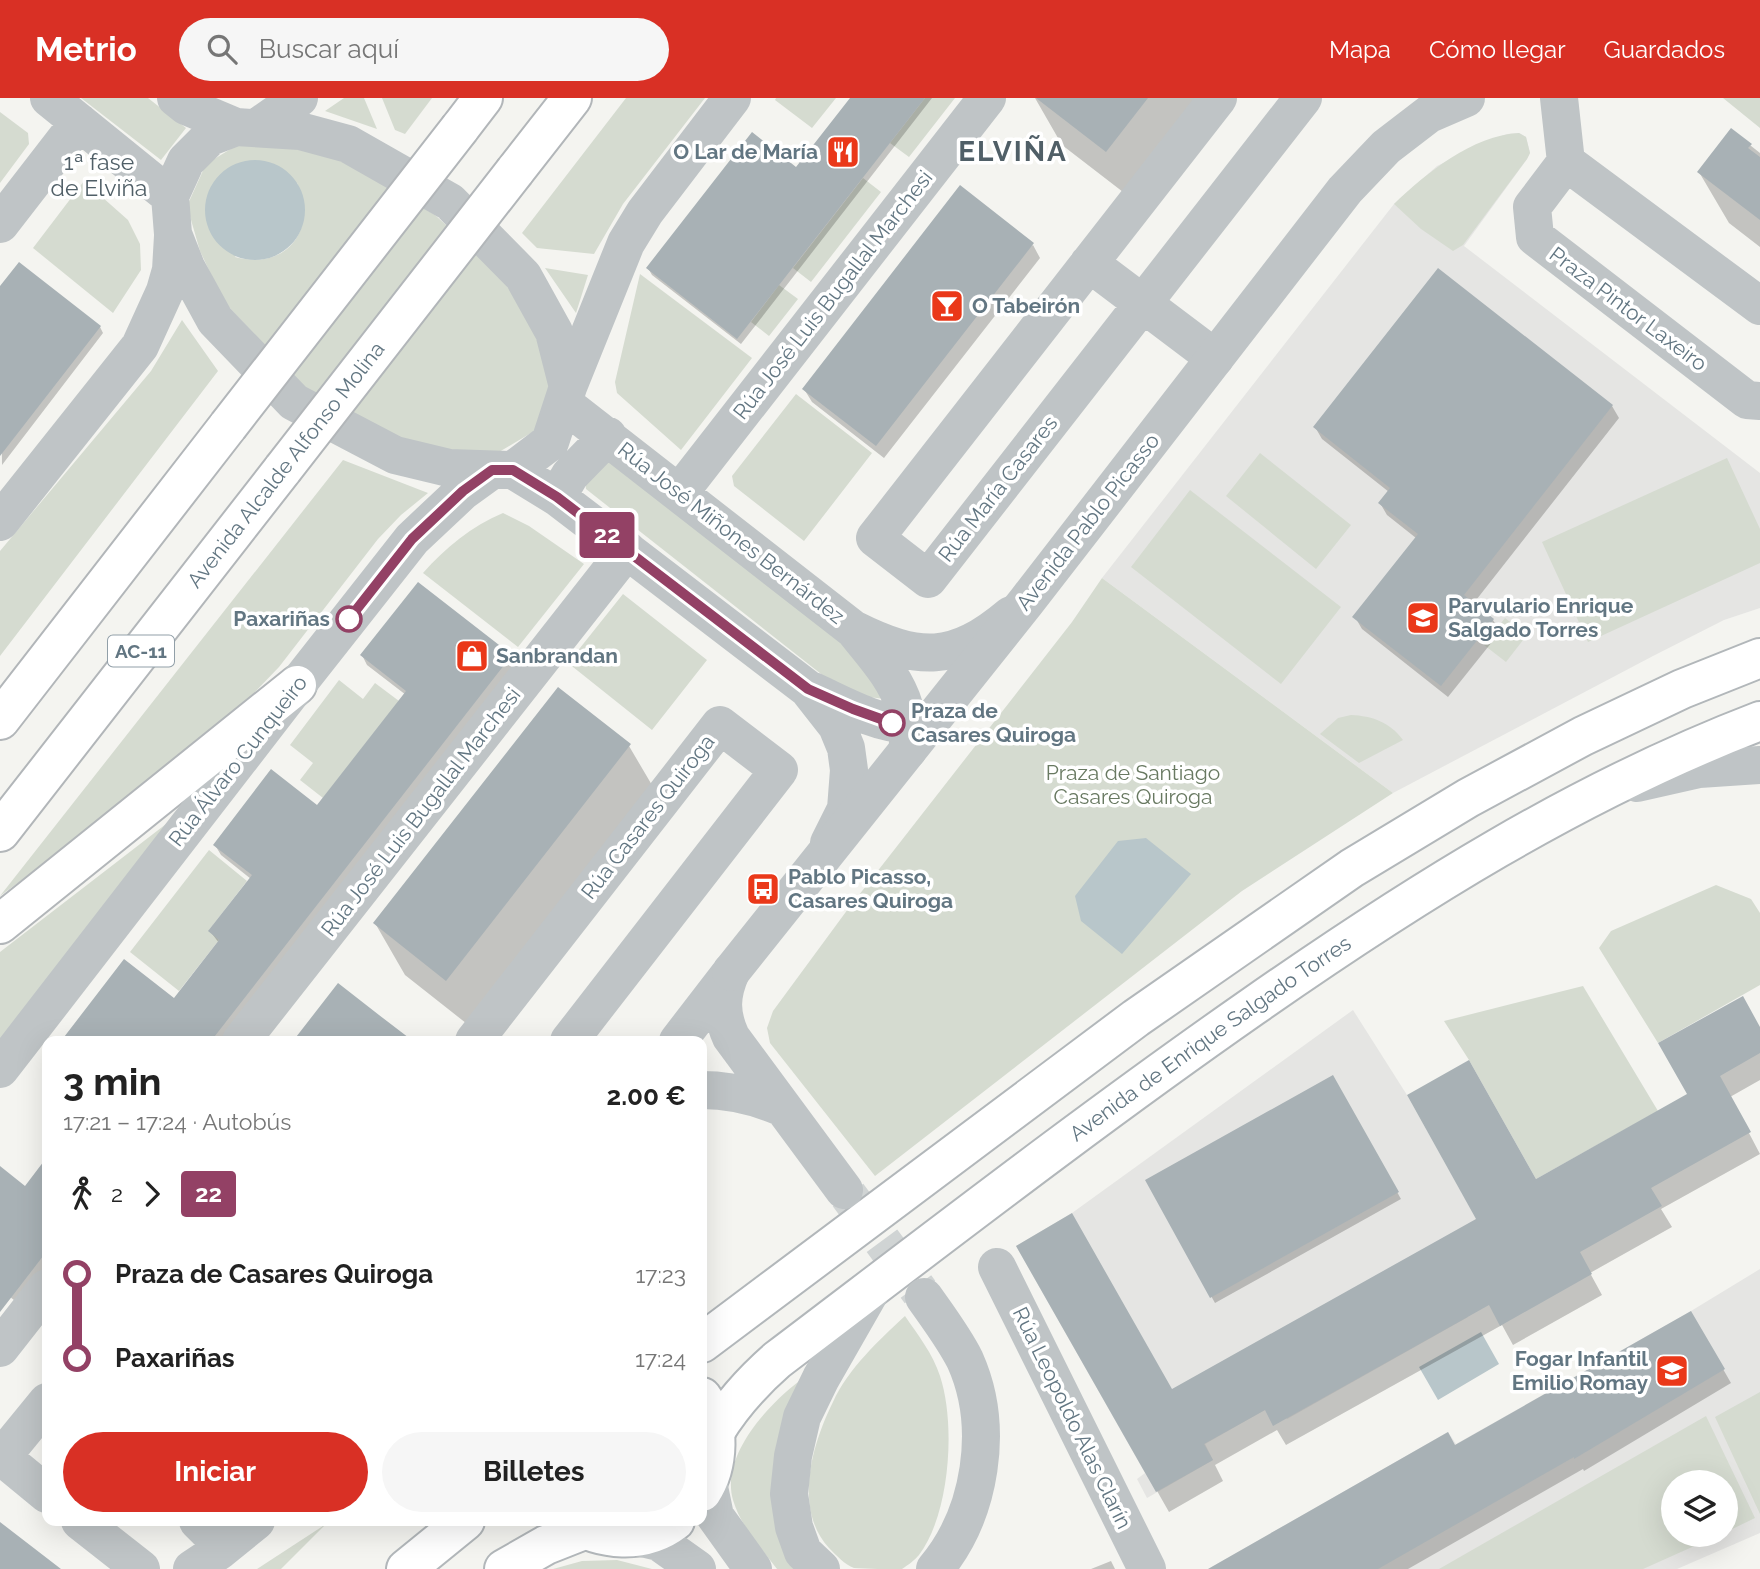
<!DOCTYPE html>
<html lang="es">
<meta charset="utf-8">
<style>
:root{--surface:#fff;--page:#f6f6f6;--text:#222;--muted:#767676;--accent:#d93025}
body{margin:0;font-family:Raleway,sans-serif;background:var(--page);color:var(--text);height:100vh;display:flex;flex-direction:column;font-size:26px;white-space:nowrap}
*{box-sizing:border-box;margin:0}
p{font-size:23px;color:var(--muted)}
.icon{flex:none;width:38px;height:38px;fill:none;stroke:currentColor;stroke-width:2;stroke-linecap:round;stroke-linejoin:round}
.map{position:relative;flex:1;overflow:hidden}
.panel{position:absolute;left:42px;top:938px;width:665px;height:490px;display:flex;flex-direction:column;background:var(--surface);border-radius:14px;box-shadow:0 7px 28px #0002}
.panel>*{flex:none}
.badge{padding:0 14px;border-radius:5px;font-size:24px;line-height:46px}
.buttons{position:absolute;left:1661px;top:1372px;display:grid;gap:14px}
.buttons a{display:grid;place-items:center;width:77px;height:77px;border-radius:50%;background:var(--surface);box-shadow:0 7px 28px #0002;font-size:35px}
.map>.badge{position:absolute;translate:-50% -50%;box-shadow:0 0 0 4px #fff}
.legs{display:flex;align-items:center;gap:10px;height:77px;padding:0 21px;font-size:23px}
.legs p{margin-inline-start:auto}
.overview{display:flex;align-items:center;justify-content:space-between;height:119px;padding:0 21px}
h1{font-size:38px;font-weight:700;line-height:52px}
.cta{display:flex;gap:14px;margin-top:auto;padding:14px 21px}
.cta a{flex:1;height:80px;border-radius:42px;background:var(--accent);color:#fff;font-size:28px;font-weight:700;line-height:80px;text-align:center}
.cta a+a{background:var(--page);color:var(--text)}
ul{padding:0 21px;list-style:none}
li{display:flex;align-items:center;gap:24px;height:84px;font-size:26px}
li i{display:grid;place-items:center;width:10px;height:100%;margin:0 9px;background:currentColor}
li i::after{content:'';width:18px;height:18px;margin:-9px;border:5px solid;border-radius:50%;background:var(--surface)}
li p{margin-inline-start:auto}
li:first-child i{background:linear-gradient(#0000 50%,currentColor 0)}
li:last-child i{background:linear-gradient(currentColor 50%,#0000 0)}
header{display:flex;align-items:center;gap:42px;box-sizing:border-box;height:98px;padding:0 35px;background:var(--accent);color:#fff}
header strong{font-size:33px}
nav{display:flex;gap:38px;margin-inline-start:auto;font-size:24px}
.search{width:490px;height:63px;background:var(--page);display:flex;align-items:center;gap:18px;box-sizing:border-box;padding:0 24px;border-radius:38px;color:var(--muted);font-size:26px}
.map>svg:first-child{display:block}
.built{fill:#e5e5e3;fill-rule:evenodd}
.green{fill:#d5dbd0;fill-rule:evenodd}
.water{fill:#b8c6ca}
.shadow{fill:#0003}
.building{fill:#a8b1b5}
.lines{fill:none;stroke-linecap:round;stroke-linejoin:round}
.minor-tunnel{stroke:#d0d4d4;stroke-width:38;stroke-dasharray:38 19;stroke-linecap:butt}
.primary-casing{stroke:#b2b7ba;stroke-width:42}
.trunk-casing{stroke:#b2b6b9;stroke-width:42}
.minor{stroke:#bfc4c6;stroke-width:38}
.tertiary{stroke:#bfc4c6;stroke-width:38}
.primary{stroke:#fff;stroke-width:38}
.trunk{stroke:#fff;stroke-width:38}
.trunk-bridge-casing{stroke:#b2b6b9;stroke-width:42;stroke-linecap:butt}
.trunk-bridge{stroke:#fff;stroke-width:38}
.line-1-casing{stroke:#fff;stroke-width:16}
.line-1{stroke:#934165;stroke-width:10}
.stop-1-dot{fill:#fff;stroke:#934165;stroke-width:3.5}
.labels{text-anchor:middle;stroke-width:7;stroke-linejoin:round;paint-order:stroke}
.shield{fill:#fff;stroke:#919fa8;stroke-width:2}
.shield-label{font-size:19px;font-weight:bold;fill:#627682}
.poi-label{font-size:21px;font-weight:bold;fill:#627682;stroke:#fff;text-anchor:start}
.street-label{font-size:21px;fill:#627682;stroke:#fff}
.stop-label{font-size:21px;font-weight:bold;fill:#627682;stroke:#fff;text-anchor:end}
.park-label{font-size:21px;fill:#687961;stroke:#fff}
.neighbourhood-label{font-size:23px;fill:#505f67;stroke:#fff}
.district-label{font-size:28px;font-weight:bold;letter-spacing:2px;fill:#505f67;stroke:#fff}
</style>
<header>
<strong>Metrio</strong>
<div class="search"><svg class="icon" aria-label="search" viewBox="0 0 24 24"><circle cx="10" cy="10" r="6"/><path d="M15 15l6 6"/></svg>Buscar aquí</div>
<nav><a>Mapa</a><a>Cómo llegar</a><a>Guardados</a></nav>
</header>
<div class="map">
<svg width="1760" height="1471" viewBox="0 0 1760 1471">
<rect width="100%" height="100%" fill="#f4f4f0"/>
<path class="built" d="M1519,35L1526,39L1530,55L1527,61L1464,148L1760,375V510L1724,522L1653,558L1393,695L1102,480L1394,106L1437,68L1486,44L1507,36Z
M1353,912L1407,997L1507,1176L1460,1203L1468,1219L1287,1321L1277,1305L1205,1346L1213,1362L1147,1400L1137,1381L1145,1375L1016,1148L1072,1115Z
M1760,1171V1435L1677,1471H1208L1448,1334L1456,1346L1691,1213ZM1673,1384H1726V1437H1673Z"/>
<path class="green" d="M81,0H148L186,30L161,62Z
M344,0H364L377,31L325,13Z
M382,0H432L405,36L395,32Z
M626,0H705L623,106L594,156L537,150L522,135Z
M776,0H836L812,30L775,2Z
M925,0H955L909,59L890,45Z
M1723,0H1760V30Z
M0,14L28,35L29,46L0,85Z
M1519,35L1526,39L1530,55L1527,61L1463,147L1453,153L1421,131L1394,106C1425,76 1473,37 1519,35Z
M247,41L336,59L435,117L490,167L514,197L542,245L551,288L536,332L499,354H450L402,344L303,288L224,204L200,153L187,108L206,66ZM297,85C318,132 286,173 235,159Z
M863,80L881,94L811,184L793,170Z
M84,83L128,122L140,146L141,172L113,215L33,150Z
M545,170L588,177L576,215Z
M640,176L752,260L681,352L617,295L615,284Z
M779,187L798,201L769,238L751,224Z
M182,222L218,273L0,558V453L151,273Z
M796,296L872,355L804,443L734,388L732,378Z
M1260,355L1351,427L1316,471L1226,398Z
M1727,360L1760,431V465L1588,544L1542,444Z
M343,362L428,395L401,417L378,441L279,569L231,619L163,678L0,798Z
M611,362L852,553L885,601L852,597L830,583L586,391L584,377Z
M1190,392L1341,509L1281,586L1131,469Z
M503,415L529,428L584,466L518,549L423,475C445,450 472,428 503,415Z
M1102,480L1393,695L1242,793L875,1078L770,945L767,930L773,913L848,811L1072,524Z
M623,496L707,562L652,632L568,565Z
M1505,520L1527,537L1506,564L1484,547Z
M339,582L363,601L375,585L399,603L323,700L300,682L313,665L290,647Z
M1351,617C1372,618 1390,624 1403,642L1359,665L1320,636L1338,620Z
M179,716L0,942V854Z
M209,752L247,783L209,832L219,842L179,893L130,854Z
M1716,787L1751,801L1760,815V887L1658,945L1599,850L1611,833Z
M1583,888L1658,1013L1536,1081L1469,962L1444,923Z
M905,1218C918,1237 933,1256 940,1278C956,1326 950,1416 919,1457C915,1462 908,1467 902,1471C888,1471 867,1471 854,1470C845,1467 836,1457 829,1450C793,1411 812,1346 833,1304C848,1271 879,1242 905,1218Z
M806,1278L794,1471H777C761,1450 741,1429 733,1402C720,1356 771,1303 806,1278Z
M1760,1294V1416L1715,1319Z
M1706,1318L1755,1420L1726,1434V1384H1673V1437H1719L1643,1471H1439Z
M326,1426L281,1471H257Z
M617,1462L652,1471H553L582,1463Z"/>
<path class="water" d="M205 112a50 50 0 1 1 100 0a50 50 0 1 1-100 0Z
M1146,740L1191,776L1122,856L1081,823L1075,798L1118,743Z
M1481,1234L1499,1266L1438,1302L1419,1269Z"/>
<path class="shadow" d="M852,0H932L741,246L652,177L648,170L796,72Z
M1035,0H1217L1136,104L1062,47Z
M1731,32L1760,55V149L1729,125L1699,74Z
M1033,147L1040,160L884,360L812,304L804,291Z
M0,191L100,229L103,235L2,367Z
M1612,308L1619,320L1473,506L1493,522L1500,534L1448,599L1362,531L1355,519L1416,440L1387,417L1380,405L1389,394L1322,341L1315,329Z
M362,557L511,559L516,568L224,943H73L69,936L174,902L219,845L210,833L251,781L221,757L215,747L317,710L406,597L367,567Z
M629,648L659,699L476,933L405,877L375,825Z
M339,887L410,943H295Z
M1760,931V982L1730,999L1760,1056L1661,1111L1672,1129L1590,1175L1602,1197L1513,1247L1502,1227L1286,1347L1277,1332L1215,1367L1223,1383L1169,1414L1018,1148L1171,1293L1479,1121L1535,1083L1689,997Z
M1332,979L1401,1101L1215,1205L1147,1083Z
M47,1062V1169L19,1206L0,1191V1070L26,1090Z
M1691,1215L1731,1285L1584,1373L1583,1371L1408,1471H1211L1455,1349Z
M1111,1463L1115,1471H1091Z"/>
<path class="building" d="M850,0H925L737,241L646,170L752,34L796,69Z
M1036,0H1148L1106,54Z
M1731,30L1752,46L1748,50L1760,59V122L1697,74Z
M960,87L1034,145L876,348L802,291Z
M19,164L101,228L0,358V188Z
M1438,170L1613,307L1464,497L1494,521L1441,588L1352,519L1418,436L1378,405L1390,390L1313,329Z
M418,484L512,557L211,943H61L124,861L174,900L219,842L208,833L252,777L213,747L271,671L317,707L406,593L360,557Z
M558,589L631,646L446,883L373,825Z
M338,885L379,917L413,943H293Z
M1743,898L1760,929V955L1720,978L1751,1034L1651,1090L1662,1108L1580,1154L1592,1176L1500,1228L1489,1207L1273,1328L1265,1312L1204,1346L1213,1362L1156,1394L1016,1148L1072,1115L1172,1291L1476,1121L1407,997L1469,962L1536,1081L1687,996L1658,945Z
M1333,977L1399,1094L1210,1200L1145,1082Z
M47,1059V1153L0,1214V1068L25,1088Z
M1691,1213L1725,1271L1574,1361V1359L1378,1471H1208L1448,1334L1455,1347Z
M0,1424L61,1471H0Z"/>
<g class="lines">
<path class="minor-tunnel" d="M848,1097L920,1194"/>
<defs>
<g id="primary">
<path d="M702,1245L1136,920L1352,770L1468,700L1583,638L1682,591L1760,560"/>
<path d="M702,1299C721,1325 719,1368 702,1394"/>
<path id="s1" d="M715,1334C732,1306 752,1284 777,1262C934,1143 1090,1022 1252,909C1411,798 1577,693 1760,623"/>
<path d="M569,1423C601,1443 644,1447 675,1423"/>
<path d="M406,1471L465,1423"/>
<path d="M504,1471L546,1447L584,1432"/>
</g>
<path id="trunk" d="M460,30L483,0
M515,73L572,0
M0,622L228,328
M0,734L283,371
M0,826L297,587"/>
</defs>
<use href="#primary" class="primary-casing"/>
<use href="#trunk" class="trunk-casing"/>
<path class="minor" d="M49,0L170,98
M176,0L186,8L236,29
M1218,0L875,440L928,481L1303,0
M1559,0L1566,64
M256,30L299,0
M0,126L79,24
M1089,165L1215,260
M1760,208L1566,64L1532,109L1535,139L1747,302L1760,303
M568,289L554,234L523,178L450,104L348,46L300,33L236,29L210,39L186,63L170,98L173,136L186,169L215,222L294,304L395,357L449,370L513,372L550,344L568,289L626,145L645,114L732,0
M563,305L853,531C919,564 954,565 1011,517
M513,372L557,399L808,591L837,628L846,650L849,672L846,711L829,745
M680,394L987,0
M557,399L570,377L608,338
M0,424L140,248L165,193L171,172L173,138
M855,533C873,556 896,580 904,608C908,622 908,638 908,652
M813,593C839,605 880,628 909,626C917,625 924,623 932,622
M1637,685L1699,671L1760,667
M731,874C721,897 720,915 731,939L844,1092
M241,943L627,452
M474,943L720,627L779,672L569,943
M678,943L728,878
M0,971L297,587L412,441L463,393L492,372
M702,992C731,992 755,998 781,1009
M997,1169L1147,1471
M924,1199C938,1219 954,1240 965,1262C995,1329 981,1416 935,1471
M0,1250L47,1190
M47,1304L2,1359L47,1396
M708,1384L715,1418L753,1471
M80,1423L141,1471
M638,1439L659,1444L697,1471
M219,1453L256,1423
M192,1471L219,1453L213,1438L198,1423
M821,1471L803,1454L794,1429L789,1396L793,1358L802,1319L821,1280L873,1189"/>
<path class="tertiary" d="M731,874L1026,504L1345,92L1386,49L1429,16L1466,0"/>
<use href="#primary" class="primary"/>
<use href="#trunk" class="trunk"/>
<defs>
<path id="trunk-bridge" d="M228,328L460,30
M283,371L515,73"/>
</defs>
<use href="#trunk-bridge" class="trunk-bridge-casing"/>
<use href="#trunk-bridge" class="trunk-bridge"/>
</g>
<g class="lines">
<defs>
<path id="line-1" d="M349,521L412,441L463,393L492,372H513L557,399L808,591L853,611L892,625"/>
</defs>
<use href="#line-1" class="line-1-casing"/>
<use href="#line-1" class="line-1"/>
</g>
<defs>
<symbol id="restaurant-square" viewBox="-11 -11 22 22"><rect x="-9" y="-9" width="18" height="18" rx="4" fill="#ea3819" stroke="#fff"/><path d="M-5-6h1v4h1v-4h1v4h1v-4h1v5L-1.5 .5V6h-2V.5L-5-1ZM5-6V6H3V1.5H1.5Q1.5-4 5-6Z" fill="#fff"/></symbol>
<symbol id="bar-square" viewBox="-11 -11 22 22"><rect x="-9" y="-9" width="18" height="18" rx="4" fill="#ea3819" stroke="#fff"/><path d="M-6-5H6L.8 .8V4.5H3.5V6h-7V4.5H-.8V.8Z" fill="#fff"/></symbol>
<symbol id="school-square" viewBox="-11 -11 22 22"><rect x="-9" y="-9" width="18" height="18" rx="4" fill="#ea3819" stroke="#fff"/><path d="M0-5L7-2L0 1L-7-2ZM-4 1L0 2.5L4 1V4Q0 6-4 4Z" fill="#fff"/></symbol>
<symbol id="shop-square" viewBox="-11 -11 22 22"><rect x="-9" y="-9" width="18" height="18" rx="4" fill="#ea3819" stroke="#fff"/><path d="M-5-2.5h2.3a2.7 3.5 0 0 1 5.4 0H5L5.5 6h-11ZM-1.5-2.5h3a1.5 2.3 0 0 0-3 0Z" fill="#fff"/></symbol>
<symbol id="bus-square" viewBox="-11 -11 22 22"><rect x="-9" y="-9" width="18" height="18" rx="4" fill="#ea3819" stroke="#fff"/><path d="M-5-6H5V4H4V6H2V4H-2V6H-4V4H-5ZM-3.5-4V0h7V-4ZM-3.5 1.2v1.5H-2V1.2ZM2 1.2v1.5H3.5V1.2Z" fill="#fff"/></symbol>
</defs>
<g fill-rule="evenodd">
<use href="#restaurant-square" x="824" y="35" width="38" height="38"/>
<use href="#bar-square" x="928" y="189" width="38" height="38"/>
<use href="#school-square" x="1404" y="501" width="38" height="38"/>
<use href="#shop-square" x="453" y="539" width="38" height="38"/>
<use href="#bus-square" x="744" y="772" width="38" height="38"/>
<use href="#school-square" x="1653" y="1254" width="38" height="38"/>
</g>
<g class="stop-1-dot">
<circle cx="349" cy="521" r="12"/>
<circle cx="892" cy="625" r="12"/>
</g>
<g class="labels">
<rect class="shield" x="108" y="537.5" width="66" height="31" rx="5"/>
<g class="shield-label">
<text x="141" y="560">AC-11</text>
</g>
<g class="poi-label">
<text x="818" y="61" text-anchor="end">O Lar de María</text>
<text x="972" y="215">O Tabeirón</text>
<text x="1448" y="515">Parvulario Enrique<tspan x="1448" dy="24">Salgado Torres</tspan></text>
<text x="496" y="565">Sanbrandan</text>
<text x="788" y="786">Pablo Picasso,<tspan x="788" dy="24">Casares Quiroga</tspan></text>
<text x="1648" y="1268" text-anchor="end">Fogar Infantil<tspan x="1648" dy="24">Emilio Romay</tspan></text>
</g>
<g class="street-label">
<text transform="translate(833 197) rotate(-52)" y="7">Rúa José Luis Bugallal Marchesi</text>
<text transform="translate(1628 211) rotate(37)" y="7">Praza Pintor Laxeiro</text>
<text transform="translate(286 367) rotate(-52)" y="7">Avenida Alcalde Alfonso Molina</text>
<text transform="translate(998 391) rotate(-52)" y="7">Rúa María Casares</text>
<text transform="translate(1088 424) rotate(-52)" y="7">Avenida Pablo Picasso</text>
<text transform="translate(731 435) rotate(38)" y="7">Rúa José Miñones Bernárdez</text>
<text transform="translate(238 663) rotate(-52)" y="7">Rúa Álvaro Cunqueiro</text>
<text transform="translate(421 714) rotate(-52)" y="7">Rúa José Luis Bugallal Marchesi</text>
<text transform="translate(648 719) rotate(-52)" y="7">Rúa Casares Quiroga</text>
<text dy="7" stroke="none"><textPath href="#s1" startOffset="635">Avenida de Enrique Salgado Torres</textPath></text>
<text transform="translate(1072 1320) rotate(64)" y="7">Rúa Leopoldo Alas Clarín</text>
</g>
<g class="stop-label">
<text x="330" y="528">Paxariñas</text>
<text x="911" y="620" text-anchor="start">Praza de<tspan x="911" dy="24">Casares Quiroga</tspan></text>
</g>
<g class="park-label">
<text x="1133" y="682">Praza de Santiago<tspan x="1133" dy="24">Casares Quiroga</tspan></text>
</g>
<g class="neighbourhood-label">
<text x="99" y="72">1ª fase<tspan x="99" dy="26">de Elviña</tspan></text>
</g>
<g class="district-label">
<text x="1013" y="63">ELVIÑA</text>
</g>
</g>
</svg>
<div class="buttons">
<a><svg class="icon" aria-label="layers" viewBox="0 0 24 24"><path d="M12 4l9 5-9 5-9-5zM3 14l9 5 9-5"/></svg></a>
</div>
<b class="badge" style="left:607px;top:437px;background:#934165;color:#fff">22</b>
<section class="panel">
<div class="overview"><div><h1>3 min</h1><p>17:21 – 17:24 · Autobús</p></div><b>2.00 €</b></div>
<div class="legs"><svg class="icon" aria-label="walk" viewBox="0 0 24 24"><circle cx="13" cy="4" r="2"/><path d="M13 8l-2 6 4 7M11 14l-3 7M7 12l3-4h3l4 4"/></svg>2<svg class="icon" aria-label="forward" viewBox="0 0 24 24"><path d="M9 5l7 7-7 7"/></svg><b class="badge" style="background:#934165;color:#fff">22</b></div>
<ul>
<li><i style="color:#934165"></i><b>Praza de Casares Quiroga</b><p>17:23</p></li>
<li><i style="color:#934165"></i><b>Paxariñas</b><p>17:24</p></li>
</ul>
<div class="cta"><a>Iniciar</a><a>Billetes</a></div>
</section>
</div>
